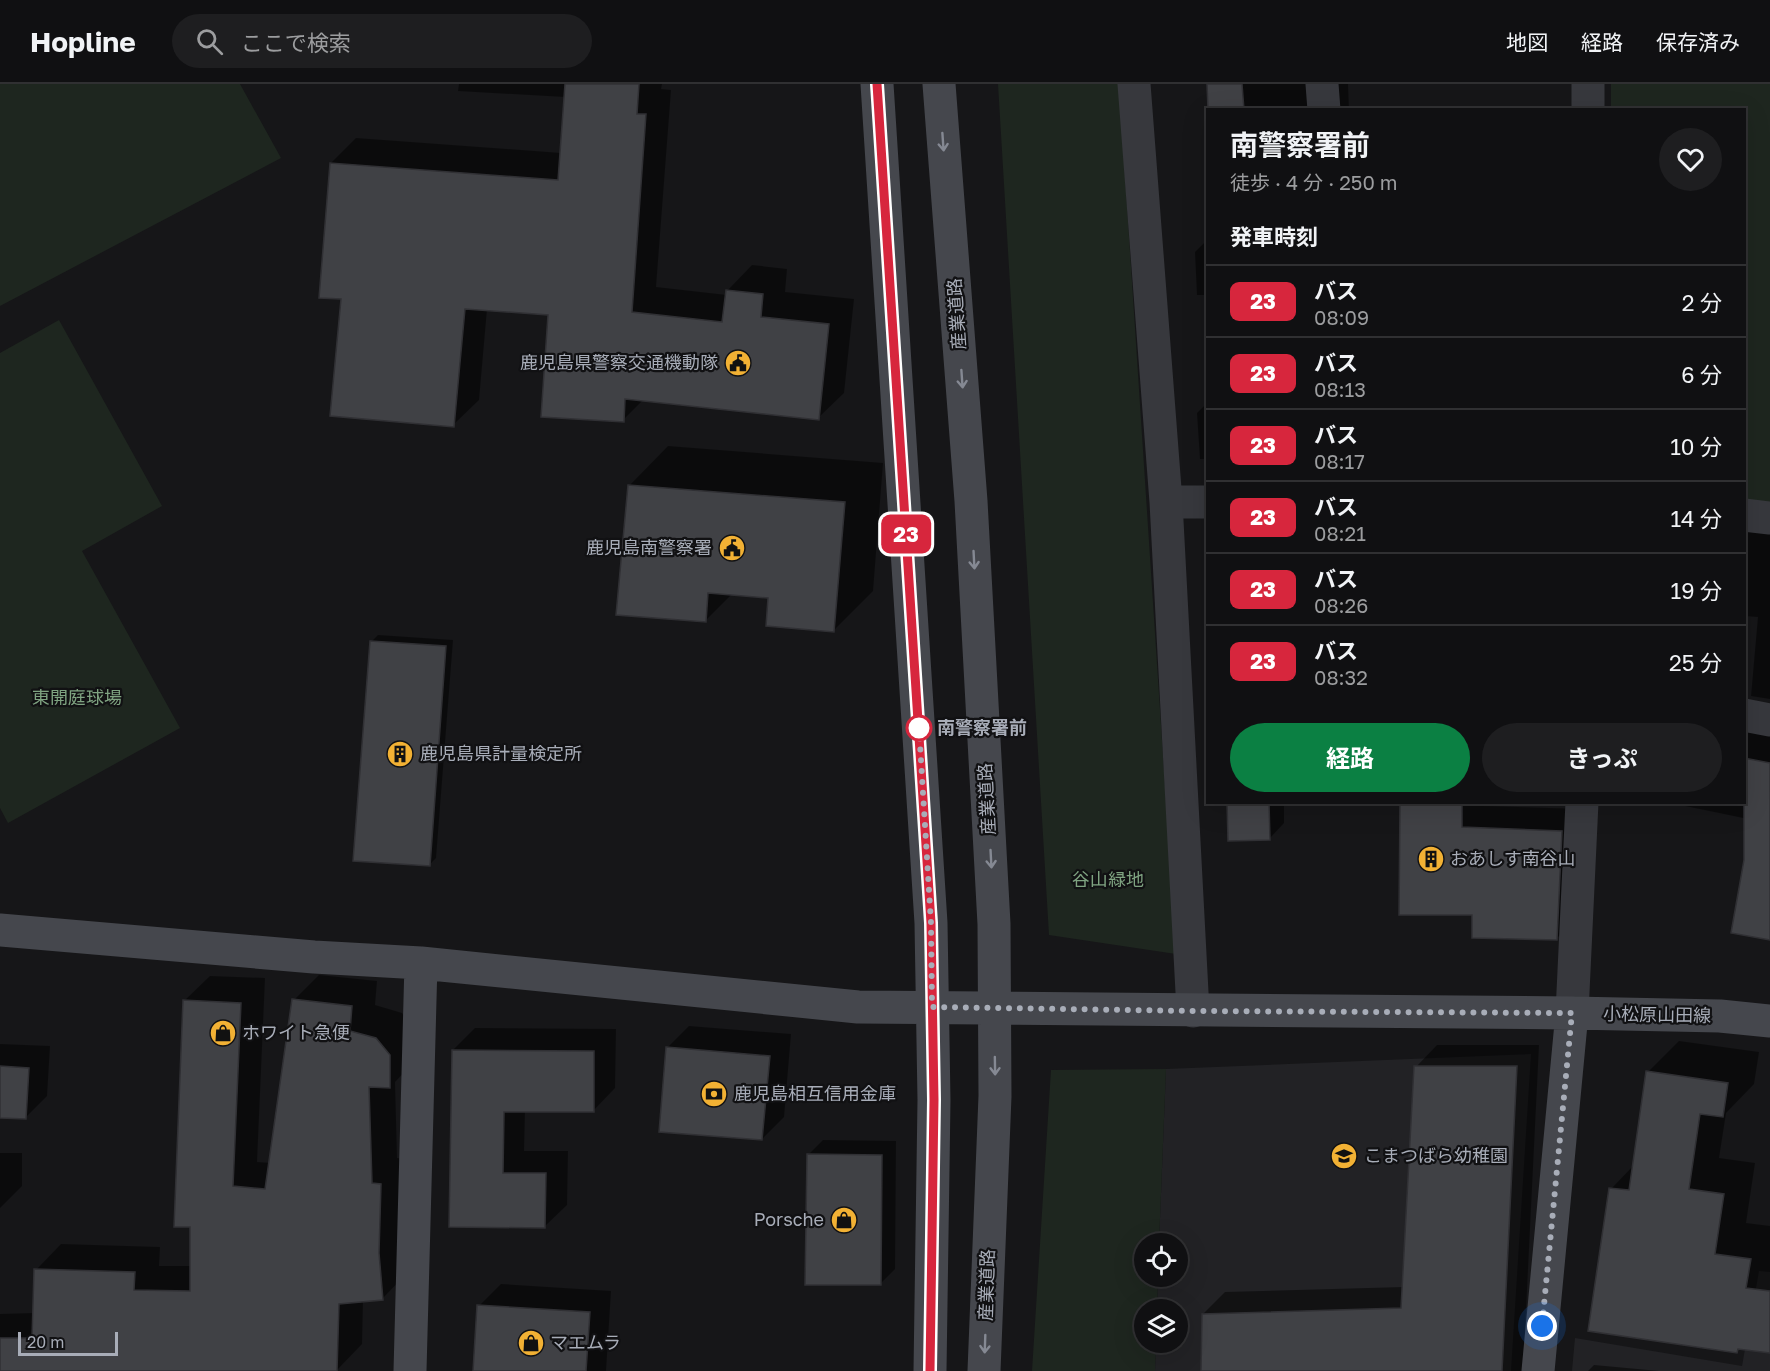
<!DOCTYPE html>
<html lang="ja">
<meta charset="utf-8">
<style>
:root{--surface:#101012;--page:#1e1e20;--text:#f1f3f6;--muted:#9c9d9f;--line:#303032;--accent:#0b8043}
body{margin:0;font-family:"Golos Text","Noto Sans JP",sans-serif;background:var(--page);color:var(--text);height:100vh;display:flex;flex-direction:column;font-size:22px;white-space:nowrap}
*{box-sizing:border-box;margin:0}
p{font-size:20px;color:var(--muted)}
.icon{flex:none;width:33px;height:33px;fill:none;stroke:currentColor;stroke-width:2;stroke-linecap:round;stroke-linejoin:round}
.map{position:relative;flex:1;overflow:hidden}
.details{position:absolute;left:1206px;top:24px;width:540px;height:696px;display:flex;flex-direction:column;background:var(--surface);border-radius:0px;box-shadow:0 6px 24px #0002,0 0 0 2px var(--line)}
.details>*{flex:none}
.badge{padding:0 12px;border-radius:9px;font-size:21px;line-height:39px}
.tools{position:absolute;left:1134px;top:1149px;display:grid;gap:12px}
.tools a{display:grid;place-items:center;width:54px;height:54px;border-radius:50%;background:var(--surface);box-shadow:0 6px 24px #0002,0 0 0 2px var(--line);font-size:30px}
.scale{position:absolute;left:18px;bottom:15px;width:100px;box-sizing:border-box;padding-left:6px;border:3px solid #a8adb8;border-top:0;font-size:16px;line-height:21px;white-space:nowrap;color:#a8adb8;-webkit-text-stroke:4px #111113;paint-order:stroke}
.you{position:absolute;width:30px;height:30px;margin:-15px;border:4px solid #fff;border-radius:50%;background:#1a73e8;box-shadow:0 0 0 9px #1a73e833}
.map>.badge{position:absolute;translate:-50% -50%;box-shadow:0 0 0 3px #fff}
h2{padding:0 24px;font-size:22px;line-height:54px}
.round{display:grid;place-items:center;flex:none;width:63px;height:63px;border-radius:32px;background:var(--page)}
.overview{display:flex;align-items:center;justify-content:space-between;height:102px;padding:0 24px}
h1{font-size:28px;font-weight:700;line-height:45px}
.cta{display:flex;gap:12px;margin-top:auto;padding:12px 24px}
.cta a{flex:1;height:69px;border-radius:36px;background:var(--accent);color:#fff;font-size:24px;font-weight:700;line-height:69px;text-align:center}
.cta a+a{background:var(--page);color:var(--text)}
ul{padding:0;list-style:none}
li{display:flex;align-items:center;gap:18px;height:72px;padding:0 24px;border-top:2px solid var(--line)}
li div{flex:1}
li b{display:block;font-size:22px}
li em{font-style:normal}
li .badge{min-width:66px;font-weight:700;text-align:center}
header{display:flex;align-items:center;gap:36px;box-sizing:border-box;height:84px;padding:0 30px;background:var(--surface);border-bottom:2px solid var(--line)}
header strong{font-size:28px}
nav{display:flex;gap:33px;margin-inline-start:auto;font-size:21px}
.search{width:420px;height:54px;background:var(--page);display:flex;align-items:center;gap:15px;box-sizing:border-box;padding:0 21px;border-radius:33px;color:var(--muted);font-size:22px}
.map>svg:first-child{display:block}
.built{fill:#222225}
.green{fill:#1e261f}
.shadow{fill:#0007}
.building{fill:#404145;stroke:#303034;stroke-width:1.5}
.lines{fill:none;stroke-linecap:round;stroke-linejoin:round}
.street{stroke:#37383d;stroke-width:33}
.secondary{stroke:#45474d;stroke-width:33}
.oneway{stroke:#858993}
.line-casing{stroke:#fff;stroke-width:14}
.line{stroke:#d7263d;stroke-width:9}
.walk{stroke:#a8adb8;stroke-width:6;stroke-dasharray:0 10.8}
.stop-dot{fill:#fff;stroke:#d7263d;stroke-width:3}
.labels{text-anchor:middle;stroke-width:4.5;stroke-linejoin:round;paint-order:stroke}
.street-label{font-size:18px;fill:#a8adb8;stroke:#111113}
.poi-label{font-size:18px;fill:#a8adb8;stroke:#111113;text-anchor:start}
.park-label{font-size:18px;fill:#7fa381;stroke:#111113}
.stop-label{font-size:18px;font-weight:bold;fill:#a8adb8;stroke:#111113;text-anchor:start}
</style>
<header>
<strong>Hopline</strong>
<div class="search"><svg class="icon" aria-label="search" viewBox="0 0 24 24"><circle cx="10" cy="10" r="6"/><path d="M15 15l6 6"/></svg>ここで検索</div>
<nav><a>地図</a><a>経路</a><a>保存済み</a></nav>
</header>
<div class="map">
<svg width="1770" height="1287" viewBox="0 0 1770 1287">
<rect width="100%" height="100%" fill="#161618"/>
<path class="built" d="M1531,970L1511,1287H1155L1156,1259L1178,1258V1226L1157,1225L1158,1193L1178,1192V1160L1159,1159L1166,985Z
M1759,1187L1770,1188V1287H1572L1575,1254L1742,1282Z"/>
<path class="green" d="M0,0H240L281,74L0,222Z
M998,0H1119L1176,870L1049,851Z
M1611,0H1770V420L1745,417L1744,26H1611Z
M59,236L162,422L82,467L180,644L8,739L0,724V269Z
M1166,985L1159,1159L1144,1160V1192L1158,1193L1157,1225L1144,1226V1258L1156,1259L1155,1287H1032L1051,986Z"/>
<path class="shadow" d="M459,0H662L661,5L671,6L656,203L727,211V207L752,181L787,185L785,208L854,215L844,309L818,334L644,315L623,336L550,230L487,225L479,316L453,341L343,214L331,79L356,54L561,69L565,13L458,7Z
M1209,0H1348L1349,26H1210Z
M1208,155V211H1197L1195,168Z
M1208,318V375H1200L1197,329Z
M668,362L883,379L873,507L834,546L770,513L732,510L706,536L629,402Z
M1744,424L1770,427V615L1751,612L1758,533L1744,532Z
M378,551L453,556L436,774L429,781L371,558Z
M1744,627L1770,632V855L1753,736L1666,718H1744Z
M1228,718H1284V739L1270,754Z
M1402,718H1483V722L1583,725L1578,833L1556,855L1474,830Z
M319,891L377,897L375,921L402,929L415,946V977L395,998L397,1074L406,1075L407,1189L382,1215L363,1216L362,1260L337,1286L330,1287H0V1230L34,1229L36,1186L61,1160L160,1163L159,1182H191L184,917L210,892L265,894L257,1078L271,1079L294,916Z
M689,942L791,950L784,1033L762,1055L667,964Z
M475,944L616,945L615,1004L593,1027L525,1026L524,1067H568L567,1121L544,1143L450,1142L453,966Z
M1679,957L1759,968L1754,1000L1726,1029L1719,1074L1755,1079L1746,1139L1770,1142V1268L1739,1264L1737,1267L1611,1105L1634,1081L1648,988Z
M0,960L50,962L47,1012L25,1034L0,1033Z
M1437,961H1539L1523,1287H1202L1203,1230L1225,1208L1404,1203L1416,983Z
M823,1056L896,1057L895,1185L880,1200L808,1071Z
M0,1069H22V1102L0,1124Z
M501,1200L611,1207L606,1287H475L479,1222Z
M1594,1281L1659,1287H1588Z"/>
<path class="building" d="M565,0H639L637,30H646L632,228L722,238L726,206L763,210L761,233L829,240L819,336L625,315L624,338L541,333L548,231L465,225L454,343L330,332L341,215L319,214L330,79L558,96Z
M1207,0H1242L1244,26H1208Z
M628,401L845,418L834,548L766,542L768,514L708,509L706,538L616,531Z
M370,557L446,562L430,782L353,777Z
M1744,674L1770,679V856L1731,849L1744,776Z
M1227,718H1269L1270,756L1228,757Z
M1400,718H1462V743L1562,747L1557,856L1472,854V831H1399Z
M292,915L352,922L350,947L376,954L390,971V1004L369,1003L372,1099L381,1100L379,1169L383,1216L339,1220L337,1287H0V1254H32L34,1185L135,1188L134,1206L190,1207V1143H174L183,916L241,919L233,1102L265,1105Z
M666,963L770,972L762,1056L659,1048Z
M452,966L594,967V1028H504L503,1089H546L545,1144L449,1143Z
M0,982L29,984L26,1035L0,1034Z
M1414,982H1517L1502,1287H1201L1202,1230L1401,1224Z
M1646,987L1728,999L1723,1033L1700,1030L1689,1105L1724,1110L1715,1170L1751,1175L1746,1204L1770,1207V1269L1738,1265L1737,1269L1588,1247L1609,1104L1629,1106Z
M807,1070L882,1071L881,1201H805Z
M477,1221L590,1228L586,1287H473Z"/>
<g class="lines">
<path class="street" d="M1134,0L1166,418L1193,927
M1322,0L1324,26
M1588,0V26
M1166,418H1208
M1744,431L1770,434
M1744,631L1770,636
M1572,929L1582,718"/>
<path class="secondary" d="M877,0L931,839L934,1016L930,1287
M939,0L971,417L994,840L995,1012L984,1287
M0,846L314,873L421,879L858,923L1572,929L1720,932L1770,937
M410,1287L421,879
M1538,1287L1572,929"/>
</g>
<defs><path id="oneway-shaft" d="M-6 0H5M1.5-3L5.5 0L1.5 3" fill="none" stroke-width="1.6" stroke-linecap="round" stroke-linejoin="round" transform="scale(1.5)"/></defs>
<g class="oneway">
<use href="#oneway-shaft" transform="translate(943 58) rotate(86)"/>
<use href="#oneway-shaft" transform="translate(962 295) rotate(86)"/>
<use href="#oneway-shaft" transform="translate(974 476) rotate(87)"/>
<use href="#oneway-shaft" transform="translate(991 775) rotate(87)"/>
<use href="#oneway-shaft" transform="translate(995 982) rotate(89)"/>
<use href="#oneway-shaft" transform="translate(985 1260) rotate(92)"/>
</g>
<g class="lines">
<defs>
<path id="line" d="M877,0L931,839L934,1016L930,1287"/>
</defs>
<use href="#line" class="line-casing"/>
<use href="#line" class="line"/>
<path class="walk" d="M919,644L931,839L932,923L1193,927L1572,929L1542,1242"/>
</g>
<defs>
<symbol id="civic-disc" viewBox="-11 -11 22 22"><circle r="9.5" fill="#f2b134" stroke="#111113"/><path d="M-.6-6.5H3V-4.5H.6V-3L4-1V1h2V6H-6V1h2V-1L-.6-3ZM-1.2 2.5V6h2.4V2.5Z" fill="#111"/></symbol>
<symbol id="building-disc" viewBox="-11 -11 22 22"><circle r="9.5" fill="#f2b134" stroke="#111113"/><path d="M-4-6H4V6H1V3H-1V6H-4ZM-2.5-4.3h1.7v1.8h-1.7ZM.8-4.3h1.7v1.8H.8ZM-2.5-1h1.7V.8h-1.7ZM.8-1h1.7V.8H.8Z" fill="#111"/></symbol>
<symbol id="shop-disc" viewBox="-11 -11 22 22"><circle r="9.5" fill="#f2b134" stroke="#111113"/><path d="M-5-2.5h2.3a2.7 3.5 0 0 1 5.4 0H5L5.5 6h-11ZM-1.5-2.5h3a1.5 2.3 0 0 0-3 0Z" fill="#111"/></symbol>
<symbol id="bank-disc" viewBox="-11 -11 22 22"><circle r="9.5" fill="#f2b134" stroke="#111113"/><path d="M-6-4H6V4H-6ZM0-2.3a2.3 2.3 0 1 0 0 4.6a2.3 2.3 0 1 0 0-4.6Z" fill="#111"/></symbol>
<symbol id="school-disc" viewBox="-11 -11 22 22"><circle r="9.5" fill="#f2b134" stroke="#111113"/><path d="M0-5L7-2L0 1L-7-2ZM-4 1L0 2.5L4 1V4Q0 6-4 4Z" fill="#111"/></symbol>
</defs>
<g fill-rule="evenodd">
<use href="#civic-disc" x="723" y="264" width="30" height="30"/>
<use href="#civic-disc" x="717" y="449" width="30" height="30"/>
<use href="#building-disc" x="385" y="655" width="30" height="30"/>
<use href="#building-disc" x="1416" y="760" width="30" height="30"/>
<use href="#shop-disc" x="208" y="934" width="30" height="30"/>
<use href="#bank-disc" x="699" y="995" width="30" height="30"/>
<use href="#school-disc" x="1329" y="1057" width="30" height="30"/>
<use href="#shop-disc" x="829" y="1121" width="30" height="30"/>
<use href="#shop-disc" x="516" y="1244" width="30" height="30"/>
</g>
<circle class="stop-dot" cx="919" cy="644" r="12"/>
<g class="labels">
<g class="street-label">
<text transform="translate(957 230) rotate(-94)" y="6">産業道路</text>
<text transform="translate(987 715) rotate(-93)" y="6">産業道路</text>
<text transform="translate(1657 931) rotate(1)" y="6">小松原山田線</text>
<text transform="translate(987 1201) rotate(-88)" y="6">産業道路</text>
</g>
<g class="poi-label">
<text x="718" y="285" text-anchor="end">鹿児島県警察交通機動隊</text>
<text x="712" y="470" text-anchor="end">鹿児島南警察署</text>
<text x="420" y="676">鹿児島県計量検定所</text>
<text x="1450" y="781">おあしす南谷山</text>
<text x="242" y="955">ホワイト急便</text>
<text x="734" y="1016">鹿児島相互信用金庫</text>
<text x="1364" y="1078">こまつばら幼稚園</text>
<text x="824" y="1142" text-anchor="end">Porsche</text>
<text x="550" y="1265">マエムラ</text>
</g>
<g class="park-label">
<text x="77" y="620">東開庭球場</text>
<text x="1108" y="802">谷山緑地</text>
</g>
<g class="stop-label">
<text x="937" y="650">南警察署前</text>
</g>
</g>
</svg>
<div class="tools">
<a><svg class="icon" aria-label="locate" viewBox="0 0 24 24"><circle cx="12" cy="12" r="6"/><path d="M12 2v4M12 18v4M2 12h4M18 12h4"/></svg></a>
<a><svg class="icon" aria-label="layers" viewBox="0 0 24 24"><path d="M12 4l9 5-9 5-9-5zM3 14l9 5 9-5"/></svg></a>
</div>
<div class="scale">20 m</div>
<div class="you" style="left:1542px;top:1242px"></div>
<b class="badge" style="left:906px;top:450px;background:#d7263d;color:#fff">23</b>
<section class="details">
<div class="overview"><div><h1>南警察署前</h1><p>徒歩 · 4 分 · 250 m</p></div><a class="round"><svg class="icon" aria-label="heart" viewBox="0 0 24 24"><path d="M12 20l-8-8c-3-5 5-10 8-4 3-6 11-1 8 4z"/></svg></a></div>
<h2>発車時刻</h2>
<ul>
<li><span class="badge" style="background:#d7263d;color:#fff">23</span><div><b>バス</b><p>08:09</p></div><em>2 分</em></li>
<li><span class="badge" style="background:#d7263d;color:#fff">23</span><div><b>バス</b><p>08:13</p></div><em>6 分</em></li>
<li><span class="badge" style="background:#d7263d;color:#fff">23</span><div><b>バス</b><p>08:17</p></div><em>10 分</em></li>
<li><span class="badge" style="background:#d7263d;color:#fff">23</span><div><b>バス</b><p>08:21</p></div><em>14 分</em></li>
<li><span class="badge" style="background:#d7263d;color:#fff">23</span><div><b>バス</b><p>08:26</p></div><em>19 分</em></li>
<li><span class="badge" style="background:#d7263d;color:#fff">23</span><div><b>バス</b><p>08:32</p></div><em>25 分</em></li>
</ul>
<div class="cta"><a>経路</a><a>きっぷ</a></div>
</section>
</div>
